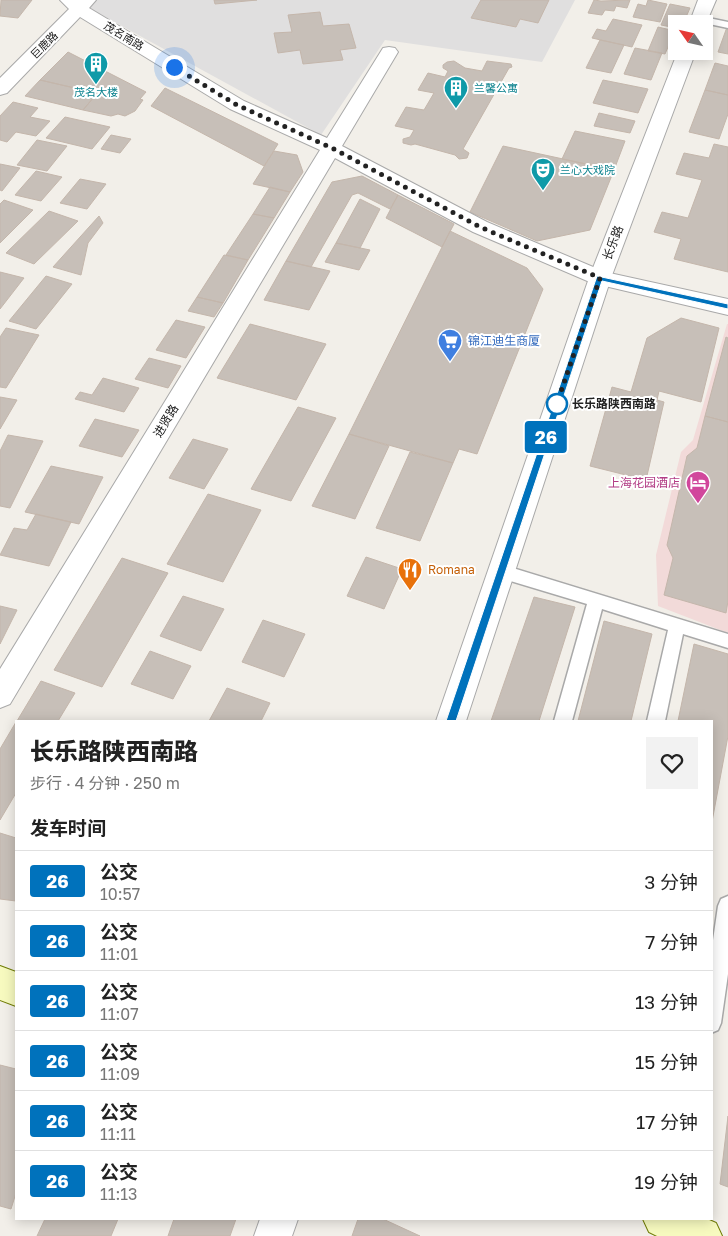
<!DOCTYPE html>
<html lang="zh">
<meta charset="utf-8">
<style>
:root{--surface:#fff;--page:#f2f2f2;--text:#222;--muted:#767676;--line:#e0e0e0}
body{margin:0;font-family:"Golos Text","Noto Sans SC",sans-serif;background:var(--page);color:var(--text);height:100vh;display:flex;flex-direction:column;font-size:19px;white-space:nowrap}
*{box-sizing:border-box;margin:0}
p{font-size:16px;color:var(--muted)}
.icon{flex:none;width:28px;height:28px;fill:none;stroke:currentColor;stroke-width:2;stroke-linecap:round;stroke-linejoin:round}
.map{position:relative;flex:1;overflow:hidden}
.sheet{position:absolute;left:15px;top:720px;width:698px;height:500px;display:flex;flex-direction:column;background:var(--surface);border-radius:0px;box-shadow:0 2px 12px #0003}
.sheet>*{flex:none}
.badge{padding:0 10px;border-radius:4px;font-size:18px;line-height:32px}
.needle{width:32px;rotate:304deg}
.tools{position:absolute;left:668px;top:15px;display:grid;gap:10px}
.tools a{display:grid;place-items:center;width:45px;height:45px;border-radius:0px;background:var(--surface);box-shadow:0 2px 12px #0003;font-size:25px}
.you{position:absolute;width:25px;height:25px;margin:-12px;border:4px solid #fff;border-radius:50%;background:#1a73e8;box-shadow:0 0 0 8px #1a73e833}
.map>.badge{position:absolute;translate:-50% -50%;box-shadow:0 0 0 2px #fff}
h2{padding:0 15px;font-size:19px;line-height:45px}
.round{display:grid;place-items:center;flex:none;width:52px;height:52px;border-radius:0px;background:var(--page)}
.overview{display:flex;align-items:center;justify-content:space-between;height:85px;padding:0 15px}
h1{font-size:24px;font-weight:800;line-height:38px}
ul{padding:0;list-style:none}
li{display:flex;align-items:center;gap:15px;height:60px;padding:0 15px;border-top:1px solid var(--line)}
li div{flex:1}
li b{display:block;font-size:19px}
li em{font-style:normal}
li .badge{min-width:55px;font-weight:700;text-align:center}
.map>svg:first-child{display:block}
.residential{fill:#e0dfdf}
.commercial{fill:#f2dad9}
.building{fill:#c7bfb8;stroke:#c4b6ab}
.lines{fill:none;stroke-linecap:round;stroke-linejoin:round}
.service-casing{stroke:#a9a9a9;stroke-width:3}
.minor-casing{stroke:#a9a9a9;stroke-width:2}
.tertiary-casing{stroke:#a9a9a9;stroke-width:2}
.secondary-casing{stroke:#707d05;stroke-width:2}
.service{fill:#fff;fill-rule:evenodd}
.minor{fill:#fff;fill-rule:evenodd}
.tertiary{fill:#fff;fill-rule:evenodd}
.secondary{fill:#f7fabf;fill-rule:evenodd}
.line{fill:#0072bc;stroke:#fff}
.walk{stroke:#222;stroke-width:5;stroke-dasharray:0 9}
.stop-dot{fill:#fff;stroke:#0072bc;stroke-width:2.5}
.labels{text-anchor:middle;stroke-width:4;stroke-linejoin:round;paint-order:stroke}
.far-street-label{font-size:11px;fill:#222;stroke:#fff}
.far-culture-label{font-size:11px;fill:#0d838f;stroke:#fff;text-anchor:start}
.street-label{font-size:12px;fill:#222;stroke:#fff}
.shop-label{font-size:12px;fill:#366cbe;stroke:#fff;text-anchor:start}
.stop-label{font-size:12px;font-weight:bold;fill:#222;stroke:#fff;text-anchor:start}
.hotel-label{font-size:12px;fill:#b23c85;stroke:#fff;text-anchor:end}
.food-label{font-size:12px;fill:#c56008;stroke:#fff;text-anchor:start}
</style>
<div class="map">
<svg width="728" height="1236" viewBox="0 0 728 1236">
<rect width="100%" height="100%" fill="#f2efe9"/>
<path class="residential" d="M96,0H575L542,62L385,40L321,135L89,8Z"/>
<path class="commercial" d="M727,324H728V633L658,606L656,555L681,452L693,440Z"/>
<path class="building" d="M1,0H32L18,18L0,16Z
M214,0H257L215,4Z
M481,0H549L538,23L520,19L516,27L471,18Z
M594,0L601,1L630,0L627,8L616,6L614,11L605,10L602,15L588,13Z
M648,0L667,4L660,22L633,17L638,4L646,6Z
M670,4L690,8L683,24H676V28L661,25Z
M320,12L323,26L349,24L356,48L340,50L343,60L303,64L300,50L278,53L274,33L292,32L288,15Z
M613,19L642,25L632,47L592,38L597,29L606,31Z
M658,27L675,31L665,54L648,51Z
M727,27H728V54L718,52Z
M600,40L624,45L611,73L586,68Z
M635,48L662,53L651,80L624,74Z
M68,52L146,92L140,99L143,100L135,111L125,116L118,114L111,116L83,110L94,97L79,89L40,80Z
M454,61L465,68L482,71L487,61L511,64L512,67L509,68L463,149L469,153L467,158L459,159L455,155L415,144L411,145L403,143V139L410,137L414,130L395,126L406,107L424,110L434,93L418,90L428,73L445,77L448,71L443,68V65L447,62Z
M715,63L728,66V95L705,90Z
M40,80L79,89L94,97L83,110L25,96Z
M603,80L648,89L638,113L593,103Z
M165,88L278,144L264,166L151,106Z
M705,90L728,95V114L719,139L689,132Z
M13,102L38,108L30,117L50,121L36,136L16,132L7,142L0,140V116Z
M599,113L635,121L630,133L594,126Z
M65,117L110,127L92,149L46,138Z
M575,131L625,141L614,170L562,159Z
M111,135L131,139L120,153L101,149Z
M37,140L67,146L47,171L17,165Z
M714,144L728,147V272L674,259L681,239L654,232L662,212L688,218L702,180L676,174L684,153L709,158Z
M503,146L614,170L590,230L537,241L470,212Z
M274,151L297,155L303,172L290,192L253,184Z
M0,164L20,168L2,191L0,190Z
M36,171L62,177L41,201L15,195Z
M362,176L398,195L390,209L358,193L352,195L311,267L286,261L332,182Z
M80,179L106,184L87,209L60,203Z
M270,187L290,192L274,218L253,214Z
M398,195L454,224L442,247L386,218Z
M360,199L380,209L360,248L336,243Z
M4,200L33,210L0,243V204Z
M49,211L78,221L34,264L6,253Z
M253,214L274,218L248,260L226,255Z
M99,216L103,223L88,243L81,275L53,267Z
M450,231L527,268L543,289L477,454L459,449L453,463L349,434Z
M336,243L370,250L359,270L325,262Z
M224,255L248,260L223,303L197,297Z
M286,261L330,271L309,310L264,300Z
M0,272L24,278L0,309Z
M46,276L72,284L36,329L9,321Z
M197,297L223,303L214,317L188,311Z
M681,318L719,328L701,402L659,391L657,400L664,402L646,480L590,466L612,387L631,392L647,338Z
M176,320L205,327L186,358L156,350Z
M250,324L326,344L296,400L217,378Z
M6,328L39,335L6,388L0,387V337Z
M726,337L728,338V422L705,416Z
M149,358L181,366L168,388L135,379Z
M103,378L139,388L124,412L75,399L80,392L92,395Z
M0,397L17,400L0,429Z
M298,407L336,418L291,501L251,489Z
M705,416L728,422V601L726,613L664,595L673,558L667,545L687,456L697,448Z
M95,419L139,430L122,457L79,446Z
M349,434L389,446L355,519L312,506Z
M8,435L43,441L10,508L0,506V451Z
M193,439L228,449L204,489L169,478Z
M410,452L453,463L420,541L376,528Z
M51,466L103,477L79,524L25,512Z
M208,494L261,510L223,582L167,564Z
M36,514L71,522L49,566L0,555L14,528L27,530Z
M366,557L402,569L384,609L347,596Z
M122,558L168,573L102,687L54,670Z
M183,596L224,609L201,651L160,636Z
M534,597L575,607L539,721H491Z
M0,606L17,610L0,644Z
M263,620L305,634L284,677L242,662Z
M604,621L652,634L631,721H578Z
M694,644L728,654V736L711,827V721H678Z
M150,651L191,666L173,699L131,684Z
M41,681L75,693L58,721H17Z
M227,688L270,703L261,721H209Z
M16,722V793L0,820V749Z
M0,833L16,838V901L0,899Z
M0,1065L16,1069V1193L11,1209L0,1206Z
M728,1116V1187L720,1184Z
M45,1219H118L111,1236H37Z
M174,1219H236L230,1236H168Z
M358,1219H383L420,1236H352Z"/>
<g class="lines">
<defs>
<path id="service" d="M699,16L728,22V28L695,21L694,19L695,17Z
M500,564L728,634V648L683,634L665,721H647L668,630L602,609L572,721H554L587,604L494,576L492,571L494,566Z
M728,896V974L721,1023L718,1030L711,1033V954L718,906L721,899Z"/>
<path id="minor" d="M60,0H96L89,8L244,101L327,138L383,48L389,47L395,48L398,52L342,146L487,222L605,272L728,299V315L592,283L473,232L335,158L10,704L0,708V669L320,150L230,109L80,17L7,93L0,95V78L69,9Z"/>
<path id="tertiary" d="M698,0H716L704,28V24H689Z
M678,51H696L611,278L466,721H436L589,278Z
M260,1219H298L292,1236H254Z"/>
<path id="secondary" d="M0,966L16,972V1006L0,1000Z
M643,1219H707L716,1223L722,1236H657L649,1232Z"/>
</defs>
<use href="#service" class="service-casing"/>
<use href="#minor" class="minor-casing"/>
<use href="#tertiary" class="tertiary-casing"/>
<use href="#secondary" class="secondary-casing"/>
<use href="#service" class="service"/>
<use href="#minor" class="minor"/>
<use href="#tertiary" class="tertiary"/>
<use href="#secondary" class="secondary"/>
</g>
<path class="line" d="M597,276L728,304V309L602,281L456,721L451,726L446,721Z"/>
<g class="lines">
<path class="walk" d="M174,67L237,105L332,148L480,227L600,278L556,406L557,404"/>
</g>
<defs>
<symbol id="building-pin" viewBox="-11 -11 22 30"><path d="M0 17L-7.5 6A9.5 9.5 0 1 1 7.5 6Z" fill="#0f9aa8" stroke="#fff"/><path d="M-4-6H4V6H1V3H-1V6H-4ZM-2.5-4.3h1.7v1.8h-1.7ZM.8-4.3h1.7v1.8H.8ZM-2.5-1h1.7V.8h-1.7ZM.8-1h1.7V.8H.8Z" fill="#fff"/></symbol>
<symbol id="theatre-pin" viewBox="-11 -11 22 30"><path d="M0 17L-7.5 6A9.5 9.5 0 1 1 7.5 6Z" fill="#0f9aa8" stroke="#fff"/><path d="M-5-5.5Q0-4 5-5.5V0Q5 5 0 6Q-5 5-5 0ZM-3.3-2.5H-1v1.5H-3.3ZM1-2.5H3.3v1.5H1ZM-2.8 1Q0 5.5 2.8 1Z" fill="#fff"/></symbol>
<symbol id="supermarket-pin" viewBox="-11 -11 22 30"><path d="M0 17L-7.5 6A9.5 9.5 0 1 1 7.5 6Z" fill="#3f7fe0" stroke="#fff"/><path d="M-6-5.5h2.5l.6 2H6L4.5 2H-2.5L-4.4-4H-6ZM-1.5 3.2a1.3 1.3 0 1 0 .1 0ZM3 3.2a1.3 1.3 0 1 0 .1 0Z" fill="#fff"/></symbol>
<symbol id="hotel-pin" viewBox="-11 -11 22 30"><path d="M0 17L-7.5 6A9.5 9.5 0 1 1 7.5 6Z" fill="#d1479c" stroke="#fff"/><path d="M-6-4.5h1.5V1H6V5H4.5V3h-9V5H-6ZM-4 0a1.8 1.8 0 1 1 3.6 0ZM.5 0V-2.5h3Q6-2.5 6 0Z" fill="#fff"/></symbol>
<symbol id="restaurant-pin" viewBox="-11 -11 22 30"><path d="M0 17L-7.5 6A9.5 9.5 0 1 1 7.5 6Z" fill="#e8710a" stroke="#fff"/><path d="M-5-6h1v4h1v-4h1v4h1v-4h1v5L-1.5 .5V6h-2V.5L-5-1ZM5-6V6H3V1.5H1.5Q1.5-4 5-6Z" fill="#fff"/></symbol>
</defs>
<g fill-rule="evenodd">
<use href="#building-pin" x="82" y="50" width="28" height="38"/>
<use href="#building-pin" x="442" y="74" width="28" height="38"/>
<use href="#theatre-pin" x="529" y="156" width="28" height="38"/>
<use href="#supermarket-pin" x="436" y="327" width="28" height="38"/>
<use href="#hotel-pin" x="684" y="469" width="28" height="38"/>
<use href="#restaurant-pin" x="396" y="556" width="28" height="38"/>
</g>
<circle class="stop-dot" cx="557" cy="404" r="10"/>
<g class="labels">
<g class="far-street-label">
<text transform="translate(124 36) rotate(31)" y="4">茂名南路</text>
<text transform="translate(44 45) rotate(-45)" y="4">巨鹿路</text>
</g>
<g class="far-culture-label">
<text x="474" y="92">兰馨公寓</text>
<text x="96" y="96" text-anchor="middle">茂名大楼</text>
<text x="560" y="174">兰心大戏院</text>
</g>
<g class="street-label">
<text transform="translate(613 243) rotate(-69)" y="4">长乐路</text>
<text transform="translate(166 421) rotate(-59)" y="4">进贤路</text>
</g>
<g class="shop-label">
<text x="468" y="345">锦江迪生商厦</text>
</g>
<g class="stop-label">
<text x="572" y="408">长乐路陕西南路</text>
</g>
<g class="hotel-label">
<text x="680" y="487">上海花园酒店</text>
</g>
<g class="food-label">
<text x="428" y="574">Romana</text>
</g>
</g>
</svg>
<div class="tools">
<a><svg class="needle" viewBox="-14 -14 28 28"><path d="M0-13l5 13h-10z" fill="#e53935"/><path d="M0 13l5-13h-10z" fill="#767676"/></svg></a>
</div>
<div class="you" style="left:174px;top:67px"></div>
<b class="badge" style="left:546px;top:437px;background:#0072bc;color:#fff">26</b>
<section class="sheet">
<div class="overview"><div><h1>长乐路陕西南路</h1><p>步行 · 4 分钟 · 250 m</p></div><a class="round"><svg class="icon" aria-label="heart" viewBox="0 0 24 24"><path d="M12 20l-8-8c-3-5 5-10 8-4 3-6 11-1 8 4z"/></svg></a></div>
<h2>发车时间</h2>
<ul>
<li><span class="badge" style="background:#0072bc;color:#fff">26</span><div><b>公交</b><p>10:57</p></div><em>3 分钟</em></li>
<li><span class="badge" style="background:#0072bc;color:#fff">26</span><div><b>公交</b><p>11:01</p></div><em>7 分钟</em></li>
<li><span class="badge" style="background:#0072bc;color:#fff">26</span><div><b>公交</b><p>11:07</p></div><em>13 分钟</em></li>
<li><span class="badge" style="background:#0072bc;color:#fff">26</span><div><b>公交</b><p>11:09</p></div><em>15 分钟</em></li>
<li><span class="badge" style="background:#0072bc;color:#fff">26</span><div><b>公交</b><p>11:11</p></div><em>17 分钟</em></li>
<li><span class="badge" style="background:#0072bc;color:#fff">26</span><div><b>公交</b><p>11:13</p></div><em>19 分钟</em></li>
</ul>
</section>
</div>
